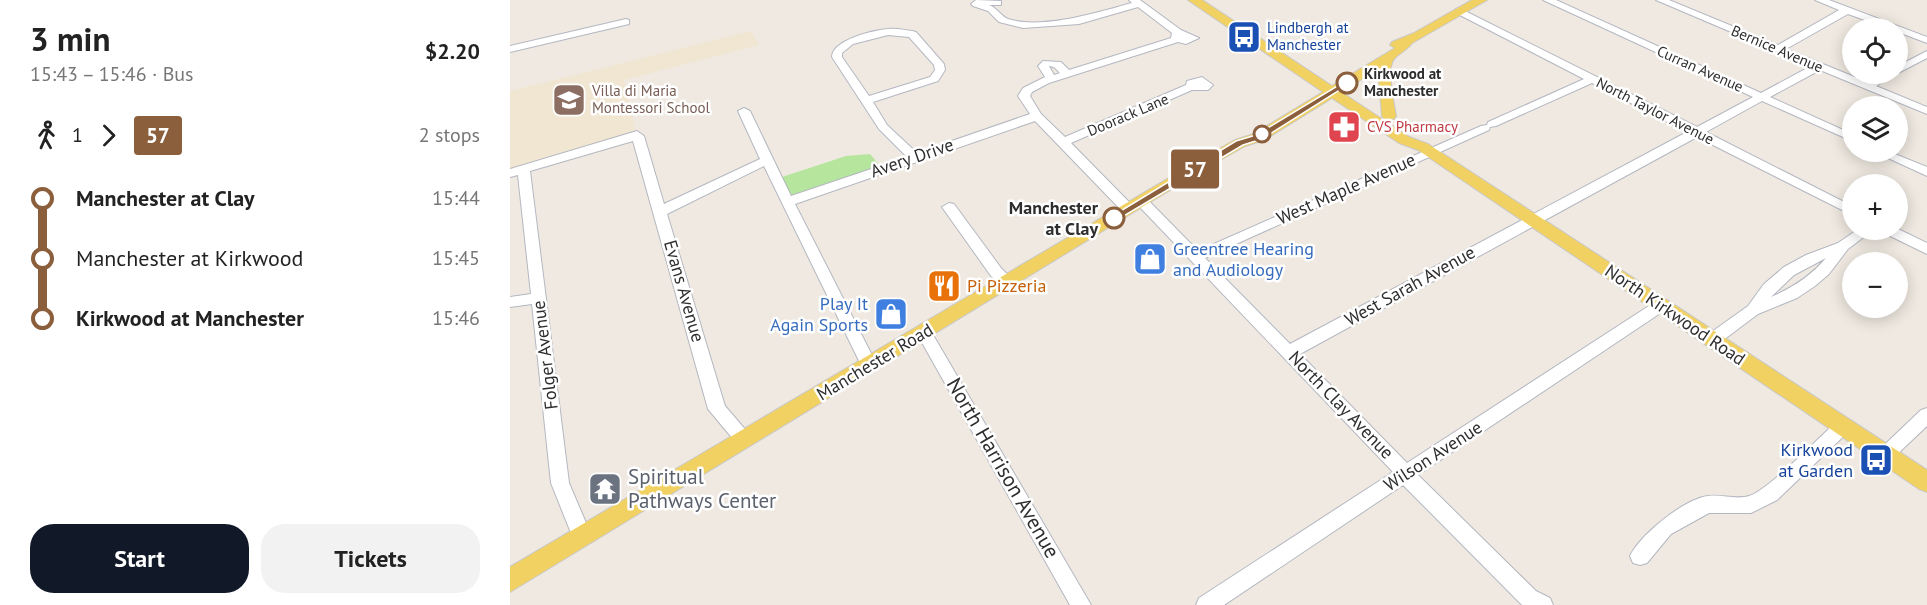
<!DOCTYPE html>
<meta charset="utf-8">
<style>
:root{--surface:#fff;--page:#f2f2f2;--text:#222;--muted:#767676;--accent:#111827}
body{margin:0;font-family:"PT Sans",sans-serif;background:var(--page);color:var(--text);height:100vh;display:flex;flex-direction:column;font-size:22px;white-space:nowrap}
*{box-sizing:border-box;margin:0}
p{font-size:20px;color:var(--muted)}
.icon{flex:none;width:33px;height:33px;fill:none;stroke:currentColor;stroke-width:2;stroke-linecap:round;stroke-linejoin:round}
.map{position:relative;flex:1;overflow:hidden}
.sheet{display:flex;flex-direction:column;background:var(--surface);width:510px}
.sheet>*{flex:none}
.badge{padding:0 12px;border-radius:4px;font-size:21px;line-height:39px}
.controls{position:absolute;left:1332px;top:18px;display:grid;gap:12px}
.controls a{display:grid;place-items:center;width:66px;height:66px;border-radius:50%;background:var(--surface);box-shadow:0 3px 15px #0003;font-size:30px}
.map>.badge{position:absolute;translate:-50% -50%;box-shadow:0 0 0 3px #fff}
.legs{display:flex;align-items:center;gap:9px;height:66px;padding:0 30px;font-size:20px}
.legs p{margin-inline-start:auto}
.summary{display:flex;align-items:center;justify-content:space-between;height:102px;padding:0 30px}
h1{font-size:33px;font-weight:700;line-height:45px}
.button{display:flex;gap:12px;margin-top:auto;padding:12px 30px}
.button a{flex:1;height:69px;border-radius:24px;background:var(--accent);color:#fff;font-size:24px;font-weight:700;line-height:69px;text-align:center}
.button a+a{background:var(--page);color:var(--text)}
ul{padding:0 30px;list-style:none}
li{display:flex;align-items:center;gap:21px;height:60px;font-size:22px}
li i{display:grid;place-items:center;width:9px;height:100%;margin:0 8px;background:currentColor}
li i::after{content:'';width:15px;height:15px;margin:-8px;border:4px solid;border-radius:50%;background:var(--surface)}
li p{margin-inline-start:auto}
li:first-child i{background:linear-gradient(#0000 50%,currentColor 0)}
li:last-child i{background:linear-gradient(currentColor 50%,#0000 0)}
main{display:flex;flex:1;min-height:0}
.map>svg:first-child{display:block}
.education{fill:#f0e6d1}
.green{fill:#b6e59e}
.lines{fill:none;stroke-linecap:round;stroke-linejoin:round}
.minor-casing{stroke:#b4b7c1;stroke-width:2}
.major-casing{stroke:#c9c9c9;stroke-width:2}
.minor{fill:#fff;fill-rule:evenodd}
.major{fill:#f2d163;fill-rule:evenodd}
.line-1{fill:#8b5e3c;stroke:#fff;stroke-width:1.5}
.stop-1-dot{fill:#fff;stroke:#8b5e3c;stroke-width:3}
.labels{text-anchor:middle;stroke-width:5;stroke-linejoin:round;paint-order:stroke}
.far-transit-label{font-size:15px;fill:#164399;stroke:#fff;text-anchor:start}
.far-street-label{font-size:15px;fill:#2e2e2e;stroke:#fff}
.far-stop-label{font-size:15px;font-weight:bold;fill:#2e2e2e;stroke:#fff;text-anchor:start}
.far-education-label{font-size:15px;fill:#785e54;stroke:#fff;text-anchor:start}
.far-health-label{font-size:15px;fill:#be3a42;stroke:#fff;text-anchor:start}
.street-label{font-size:18px;fill:#2e2e2e;stroke:#fff}
.stop-label{font-size:18px;font-weight:bold;fill:#2e2e2e;stroke:#fff;text-anchor:end}
.shop-label{font-size:18px;fill:#366cbe;stroke:#fff;text-anchor:start}
.food-label{font-size:18px;fill:#c56008;stroke:#fff;text-anchor:start}
.transit-label{font-size:18px;fill:#164399;stroke:#fff;text-anchor:end}
.near-street-label{font-size:21px;fill:#2e2e2e;stroke:#fff}
.near-worship-label{font-size:21px;fill:#5b616d;stroke:#fff;text-anchor:start}
</style>
<main>
<section class="sheet">
<div class="summary"><div><h1>3 min</h1><p>15:43 – 15:46 · Bus</p></div><b>$2.20</b></div>
<div class="legs"><svg class="icon" aria-label="walk" viewBox="0 0 24 24"><circle cx="13" cy="4" r="2"/><path d="M13 8l-2 6 4 7M11 14l-3 7M7 12l3-4h3l4 4"/></svg>1<svg class="icon" aria-label="forward" viewBox="0 0 24 24"><path d="M9 5l7 7-7 7"/></svg><b class="badge" style="background:#8b5e3c;color:#fff">57</b><p>2 stops</p></div>
<ul>
<li><i style="color:#8b5e3c"></i><b>Manchester at Clay</b><p>15:44</p></li>
<li><i style="color:#8b5e3c"></i><span>Manchester at Kirkwood</span><p>15:45</p></li>
<li><i style="color:#8b5e3c"></i><b>Kirkwood at Manchester</b><p>15:46</p></li>
</ul>
<div class="button"><a>Start</a><a>Tickets</a></div>
</section>
<div class="map">
<svg width="1417" height="605" viewBox="0 0 1417 605">
<rect width="100%" height="100%" fill="#efe9e1"/>
<path class="education" d="M241,31L249,45L114,80L126,134L0,171V91Z"/>
<path class="green" d="M360,154L371,167L279,200L269,178L336,156Z"/>
<g class="lines">
<defs>
<path id="minor" d="M466,0L491,1V5H479C487,8 491,16 498,19C532,30 589,12 622,3L619,0H630L671,30L689,38L676,44L668,42L539,83L522,92L520,96L531,114L555,137L676,85L677,81L692,77L703,85L698,90H682L561,143L623,206L625,209L623,212H613L525,121L285,204L367,365L365,369L359,371L353,369L351,365L254,166L157,214L215,406L240,435L243,440L240,445L234,447L228,445L198,409L123,141L20,171L59,483L82,537L79,543L72,546L65,543L41,483L22,304L0,307V297L21,294L8,175L0,177V169L127,131L134,136L154,204L250,159L228,111L234,108L240,111L281,196L397,157L369,129L322,57C322,40 364,30 378,29C386,28 394,30 402,31L406,32L434,64L435,70L428,81L363,102L377,125L407,153L520,114L508,96L513,88L535,77L528,66L533,61L551,62L559,70L661,38L662,33L628,7L569,24L513,28L489,22L478,11L463,6L461,4ZM378,35L399,37L424,65L425,70L420,77L359,96L332,57V53L343,44ZM539,66L544,67L550,73L544,75Z
M1033,0H1046L1251,93L1301,66L1146,0H1159L1268,45L1329,10L1305,0H1319L1417,37V43L1388,32V28H1377L1338,14L1276,49L1357,82L1374,74H1386L1366,86L1417,107V114L1310,70L1260,97L1342,134V141L1252,101L1196,132L1342,206V215L1187,137L790,354L897,463L1145,302H1155L1158,306L1155,310L908,475L1026,591L1040,598L1043,605H1012L893,485L714,605H686L689,598L883,472L624,201L631,197L636,198L688,251L971,126L977,125L978,122L1074,79L946,13V9L949,8L1187,127L1243,97ZM1082,83L1177,132L780,344L695,258L979,130L980,127L986,126Z
M116,19L119,20V24L0,52V46Z
M1417,51V58L1388,73V66Z
M1365,152H1380L1417,167V176Z
M439,203L444,204L491,268L505,282L503,286H493L481,276L432,207Z
M1388,229L1417,243V254L1374,233L1372,230Z
M1347,230H1363L1338,249L1319,274L1305,286L1287,298L1248,314L1208,344H1196L1194,340L1196,336L1238,306L1254,284L1274,267L1296,255L1328,243ZM1316,258C1301,276 1282,288 1261,297L1284,275Z
M414,326L419,328L581,605H560L406,332L409,328Z
M1417,408V426L1381,460L1375,463L1369,460L1366,455L1369,450L1411,410Z
M1332,420L1338,422L1341,427L1338,432L1267,500L1241,513H1199L1161,534L1137,563L1130,565L1123,563L1120,556C1130,535 1174,499 1198,496C1211,494 1226,500 1239,496C1256,492 1310,437 1326,422Z"/>
<path id="major" d="M678,0H692L822,86L885,48L880,45L882,42L904,33L962,0H977L902,43C897,50 889,53 884,59C876,69 884,103 886,116L884,119H874L872,116L868,69L831,92L899,137L918,144L1417,470V492L1409,489L908,150L889,143L822,98L754,140L735,146L696,168L0,592V567L686,162L725,140L744,134L813,92Z"/>
</defs>
<use href="#minor" class="minor-casing"/>
<use href="#major" class="major-casing"/>
<use href="#minor" class="minor"/>
<use href="#major" class="major"/>
</g>
<path class="line-1" d="M834,82L841,83L752,139L733,145L607,220L604,221L599,218L726,141L746,135Z"/>
<defs>
<symbol id="bus-square" viewBox="-11 -11 22 22"><rect x="-9" y="-9" width="18" height="18" rx="4" fill="#1a4fb4" stroke="#fff"/><path d="M-5-6H5V4H4V6H2V4H-2V6H-4V4H-5ZM-3.5-4V0h7V-4ZM-3.5 1.2v1.5H-2V1.2ZM2 1.2v1.5H3.5V1.2Z" fill="#fff"/></symbol>
<symbol id="school-square" viewBox="-11 -11 22 22"><rect x="-9" y="-9" width="18" height="18" rx="4" fill="#8d6e63" stroke="#fff"/><path d="M0-5L7-2L0 1L-7-2ZM-4 1L0 2.5L4 1V4Q0 6-4 4Z" fill="#fff"/></symbol>
<symbol id="pharmacy-square" viewBox="-11 -11 22 22"><rect x="-9" y="-9" width="18" height="18" rx="4" fill="#e0444e" stroke="#fff"/><path d="M-2-6h4v4h4v4h-4v4h-4v-4h-4v-4h4Z" fill="#fff"/></symbol>
<symbol id="shop-square" viewBox="-11 -11 22 22"><rect x="-9" y="-9" width="18" height="18" rx="4" fill="#3f7fe0" stroke="#fff"/><path d="M-5-2.5h2.3a2.7 3.5 0 0 1 5.4 0H5L5.5 6h-11ZM-1.5-2.5h3a1.5 2.3 0 0 0-3 0Z" fill="#fff"/></symbol>
<symbol id="restaurant-square" viewBox="-11 -11 22 22"><rect x="-9" y="-9" width="18" height="18" rx="4" fill="#e8710a" stroke="#fff"/><path d="M-5-6h1v4h1v-4h1v4h1v-4h1v5L-1.5 .5V6h-2V.5L-5-1ZM5-6V6H3V1.5H1.5Q1.5-4 5-6Z" fill="#fff"/></symbol>
<symbol id="temple-square" viewBox="-11 -11 22 22"><rect x="-9" y="-9" width="18" height="18" rx="4" fill="#6b7280" stroke="#fff"/><path d="M0-6L5-2H3V0L6.5 2.5H4V6H1.5V3h-3V6H-4V2.5H-6.5L-3 0V-2H-5Z" fill="#fff"/></symbol>
</defs>
<g fill-rule="evenodd">
<use href="#bus-square" x="715" y="18" width="38" height="38"/>
<use href="#school-square" x="40" y="81" width="38" height="38"/>
<use href="#pharmacy-square" x="815" y="108" width="38" height="38"/>
<use href="#shop-square" x="621" y="240" width="38" height="38"/>
<use href="#restaurant-square" x="415" y="267" width="38" height="38"/>
<use href="#shop-square" x="362" y="295" width="38" height="38"/>
<use href="#bus-square" x="1347" y="441" width="38" height="38"/>
<use href="#temple-square" x="76" y="470" width="38" height="38"/>
</g>
<g class="stop-1-dot">
<circle cx="837" cy="83" r="10"/>
<circle cx="752" cy="134" r="8"/>
<circle cx="604" cy="218" r="10"/>
</g>
<g class="labels">
<g class="far-transit-label">
<text x="757" y="33">Lindbergh at<tspan x="757" dy="17">Manchester</tspan></text>
</g>
<g class="far-street-label">
<text transform="translate(1267 49) rotate(23)" y="5">Bernice Avenue</text>
<text transform="translate(1190 69) rotate(24)" y="5">Curran Avenue</text>
<text transform="translate(1145 111) rotate(27)" y="5">North Taylor Avenue</text>
<text transform="translate(618 115) rotate(-23)" y="5">Doorack Lane</text>
</g>
<g class="far-stop-label">
<text x="854" y="79">Kirkwood at<tspan x="854" dy="17">Manchester</tspan></text>
</g>
<g class="far-education-label">
<text x="82" y="96">Villa di Maria<tspan x="82" dy="17">Montessori School</tspan></text>
</g>
<g class="far-health-label">
<text x="857" y="132">CVS Pharmacy</text>
</g>
<g class="street-label">
<text transform="translate(402 158) rotate(-19)" y="6">Avery Drive</text>
<text transform="translate(836 189) rotate(-24)" y="6">West Maple Avenue</text>
<text transform="translate(900 286) rotate(-29)" y="6">West Sarah Avenue</text>
<text transform="translate(174 291) rotate(74)" y="6">Evans Avenue</text>
<text transform="translate(1165 315) rotate(34)" y="6">North Kirkwood Road</text>
<text transform="translate(35 355) rotate(-97)" y="6">Folger Avenue</text>
<text transform="translate(365 362) rotate(-31)" y="6">Manchester Road</text>
<text transform="translate(831 405) rotate(46)" y="6">North Clay Avenue</text>
<text transform="translate(923 456) rotate(-33)" y="6">Wilson Avenue</text>
</g>
<g class="stop-label">
<text x="588" y="214">Manchester<tspan x="588" dy="21">at Clay</tspan></text>
</g>
<g class="shop-label">
<text x="663" y="255">Greentree Hearing<tspan x="663" dy="21">and Audiology</tspan></text>
<text x="358" y="310" text-anchor="end">Play It<tspan x="358" dy="21">Again Sports</tspan></text>
</g>
<g class="food-label">
<text x="457" y="292">Pi Pizzeria</text>
</g>
<g class="transit-label">
<text x="1343" y="456">Kirkwood<tspan x="1343" dy="21">at Garden</tspan></text>
</g>
<g class="near-street-label">
<text transform="translate(493 468) rotate(60)" y="7">North Harrison Avenue</text>
</g>
<g class="near-worship-label">
<text x="118" y="484">Spiritual<tspan x="118" dy="24">Pathways Center</tspan></text>
</g>
</g>
</svg>
<div class="controls">
<a><svg class="icon" aria-label="locate" viewBox="0 0 24 24"><circle cx="12" cy="12" r="6"/><path d="M12 2v4M12 18v4M2 12h4M18 12h4"/></svg></a>
<a><svg class="icon" aria-label="layers" viewBox="0 0 24 24"><path d="M12 4l9 5-9 5-9-5zM3 14l9 5 9-5"/></svg></a>
<a>+</a>
<a>−</a>
</div>
<b class="badge" style="left:685px;top:169px;background:#8b5e3c;color:#fff">57</b>
</div>
</main>
